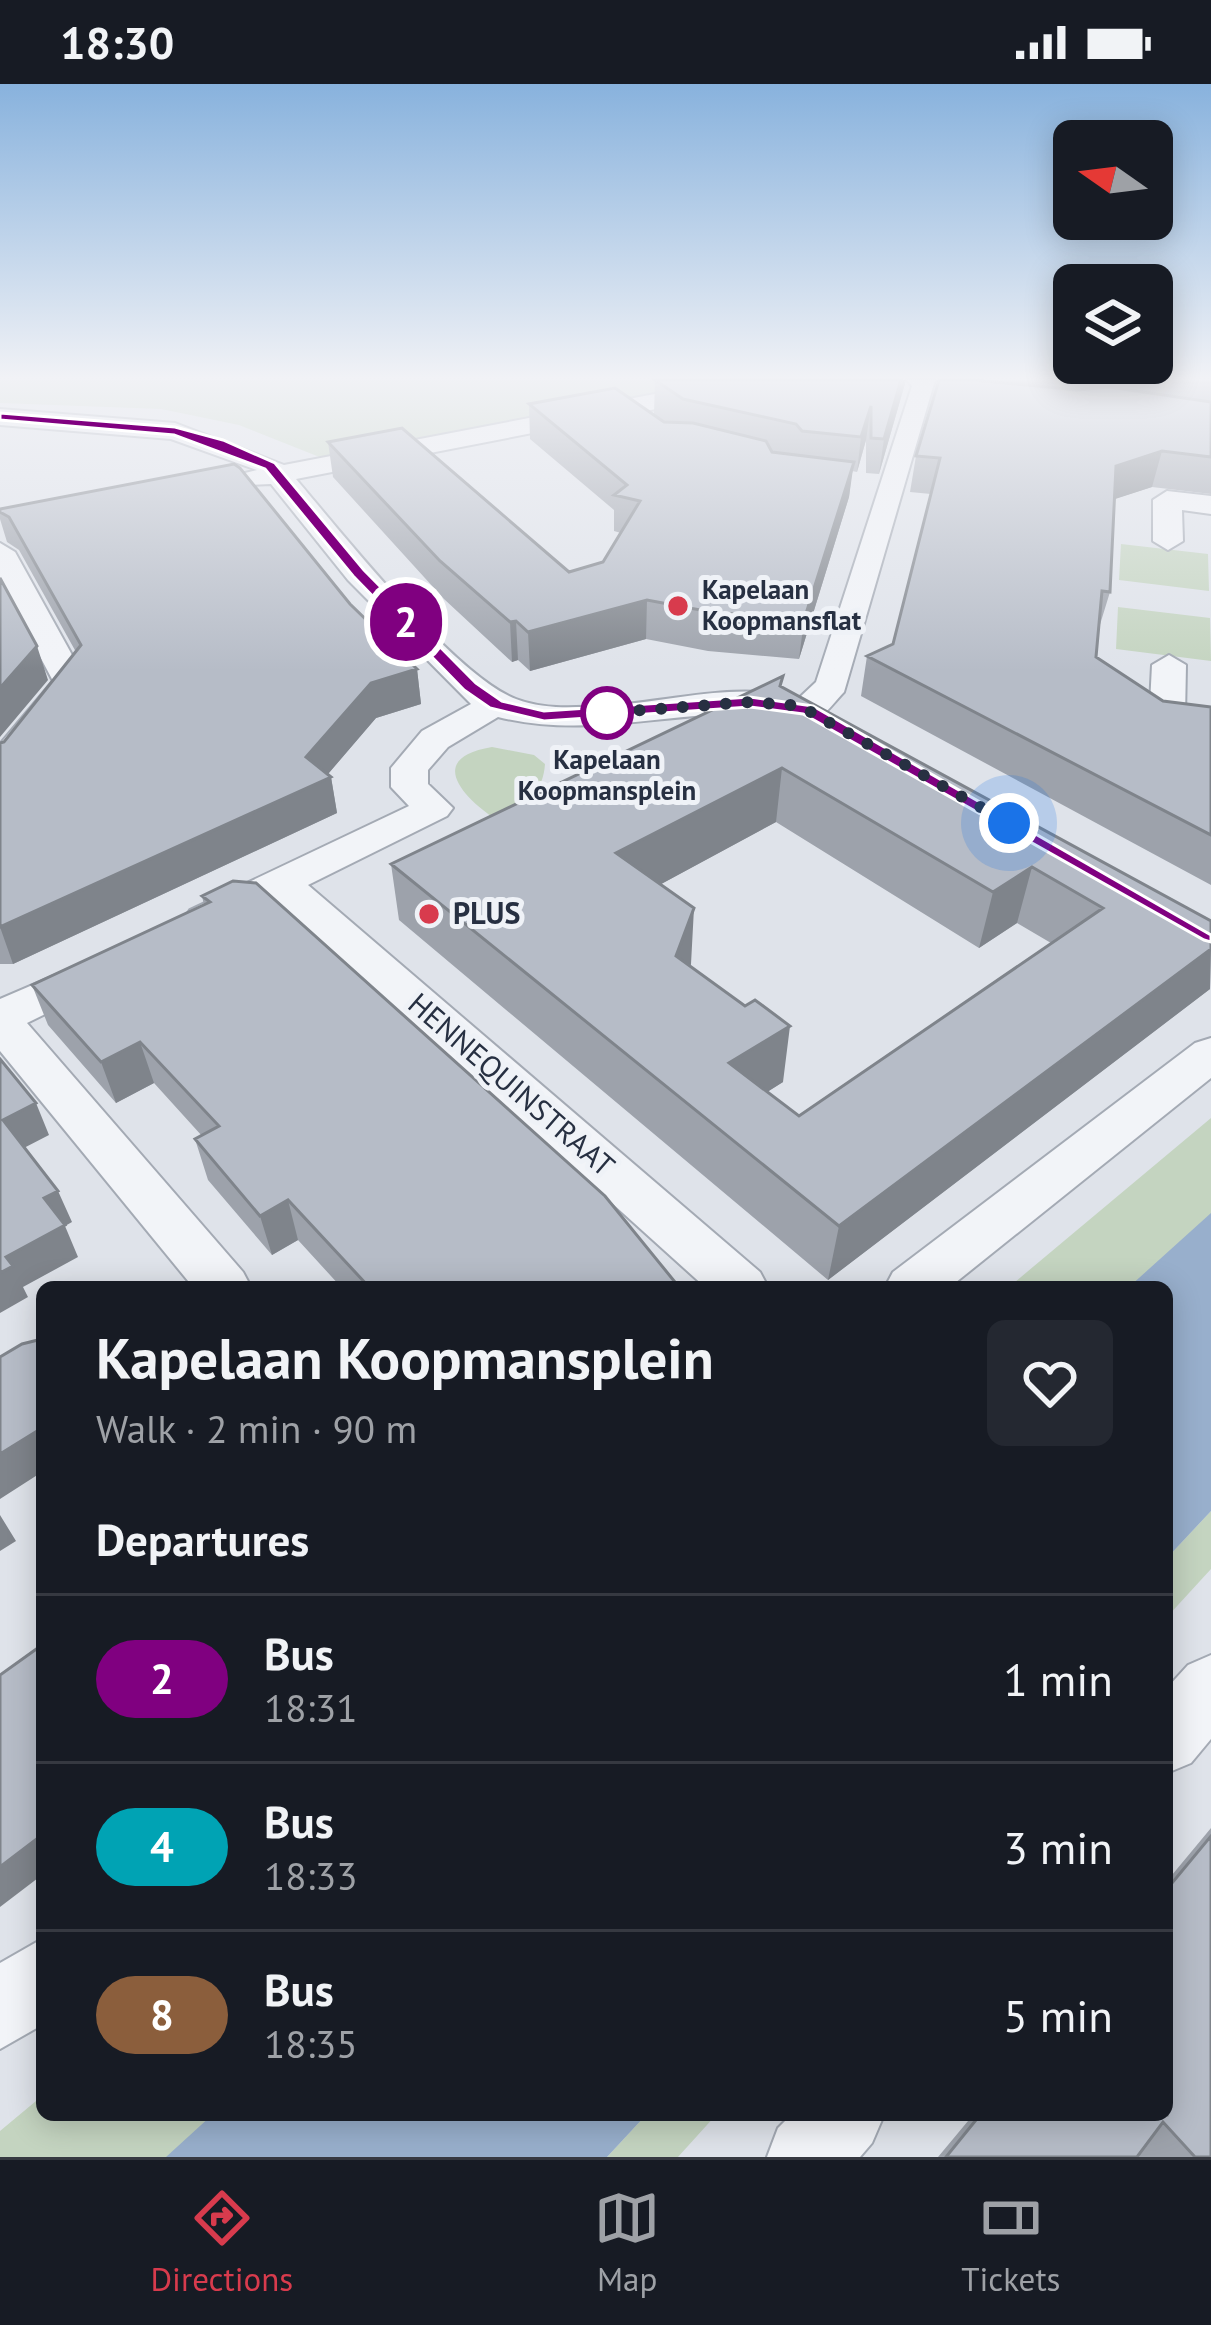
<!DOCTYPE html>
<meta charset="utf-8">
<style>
:root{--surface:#171b24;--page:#242831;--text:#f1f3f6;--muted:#9ea1a6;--line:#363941;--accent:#d83b4d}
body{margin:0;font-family:"PT Sans",sans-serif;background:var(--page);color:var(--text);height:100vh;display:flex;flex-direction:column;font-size:45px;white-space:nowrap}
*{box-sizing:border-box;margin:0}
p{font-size:39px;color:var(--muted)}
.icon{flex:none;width:66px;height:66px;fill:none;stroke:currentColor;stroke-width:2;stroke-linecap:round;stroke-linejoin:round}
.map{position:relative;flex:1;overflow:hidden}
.panel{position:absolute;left:36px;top:1197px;width:1137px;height:840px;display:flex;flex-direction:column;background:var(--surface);border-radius:18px;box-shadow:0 6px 30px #0003}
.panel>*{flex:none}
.badge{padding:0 24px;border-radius:39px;font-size:42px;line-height:78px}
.needle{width:78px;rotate:284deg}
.buttons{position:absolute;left:1053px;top:36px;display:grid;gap:24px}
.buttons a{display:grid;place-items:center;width:120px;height:120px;border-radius:18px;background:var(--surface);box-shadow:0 6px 30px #0003;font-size:60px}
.you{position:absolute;width:60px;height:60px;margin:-30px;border:9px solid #fff;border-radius:50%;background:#1a73e8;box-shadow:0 0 0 18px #1a73e833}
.map>.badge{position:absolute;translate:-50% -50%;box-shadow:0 0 0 6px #fff}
h2{padding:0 60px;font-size:45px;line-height:108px}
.round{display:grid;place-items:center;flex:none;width:126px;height:126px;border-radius:18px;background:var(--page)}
.overview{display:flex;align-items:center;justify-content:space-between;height:204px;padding:0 60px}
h1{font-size:57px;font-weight:700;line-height:90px}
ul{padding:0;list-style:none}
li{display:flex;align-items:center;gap:36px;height:168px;padding:0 60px;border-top:3px solid var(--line)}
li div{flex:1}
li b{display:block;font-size:45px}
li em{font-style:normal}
li .badge{min-width:132px;font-weight:700;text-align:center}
.status{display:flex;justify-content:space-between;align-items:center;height:84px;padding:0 60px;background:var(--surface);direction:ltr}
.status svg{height:33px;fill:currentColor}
.tab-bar{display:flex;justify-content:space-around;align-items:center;height:168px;border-top:3px solid var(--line);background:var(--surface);font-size:33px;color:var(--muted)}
.tab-bar a{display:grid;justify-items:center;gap:6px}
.tab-bar .on{color:var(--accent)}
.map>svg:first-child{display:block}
.green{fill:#c4d4c0}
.water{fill:#98afcc}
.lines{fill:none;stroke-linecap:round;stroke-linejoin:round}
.minor-casing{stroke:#a4aab4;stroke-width:4}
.minor{fill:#f2f4f8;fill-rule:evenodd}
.wall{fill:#9da2ab;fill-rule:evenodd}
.shaded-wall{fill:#7f848b}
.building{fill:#b6bcc7;stroke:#7f848b;stroke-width:3;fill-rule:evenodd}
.line{fill:#800080;stroke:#fff;stroke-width:3}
.walk{stroke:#273042;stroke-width:12;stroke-dasharray:0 21.6}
.poi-dot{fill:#d83b4d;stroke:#eff2f7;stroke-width:4.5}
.stop-dot{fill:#fff;stroke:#800080;stroke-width:6}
.labels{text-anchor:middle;stroke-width:10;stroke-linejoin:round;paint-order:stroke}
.far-poi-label{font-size:27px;font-weight:bold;fill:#273042;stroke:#eff2f7;text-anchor:start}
.far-stop-label{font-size:27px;font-weight:bold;fill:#273042;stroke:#eff2f7}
.poi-label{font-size:30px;font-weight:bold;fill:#273042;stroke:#eff2f7;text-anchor:start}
.street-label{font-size:30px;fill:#273042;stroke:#eff2f7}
</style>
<div class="status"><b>18:30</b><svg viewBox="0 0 49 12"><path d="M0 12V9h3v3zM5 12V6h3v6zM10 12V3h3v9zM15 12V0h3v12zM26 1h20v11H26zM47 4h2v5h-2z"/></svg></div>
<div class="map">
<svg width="1211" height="2073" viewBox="0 0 1211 2073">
<rect width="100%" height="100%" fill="#dfe3ea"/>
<path class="green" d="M0,296H720L322,374L239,341L161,325L0,319Z
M1121,460L1208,470L1209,507L1119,496Z
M1118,523L1210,534L1211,577L1116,565Z
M492,663L534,671L545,680C543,711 523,722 498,737C463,714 425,674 492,663Z
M1211,1034V1140L1141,1203H1009Z
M1211,1427V1485L1167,1533V1474Z
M42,2012V2031H221L175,2073H0V2047Z
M646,2031H716L678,2073H607Z"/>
<path class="water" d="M1211,1129V1427L1167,1474V1203H1129Z
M212,2031H646L607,2073H166Z"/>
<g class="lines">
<defs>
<path id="minor" d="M728,296H781L769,303L296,395C342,449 455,592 516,615C547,627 584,623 616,621C676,616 740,598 799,614L816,598L912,302L907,296H935L844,608C836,616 827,629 818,634C810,638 762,629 746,629C662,630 583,654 498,633L448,663L428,686V700L453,724L447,732L308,801L760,1188L768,1203H705L276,816C250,830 220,852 190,844L184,835L190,826L409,722L391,703V684L422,647L471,620L348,496L271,400L245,401L241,395L245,389L257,386L171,355L0,341V325L175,339L284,381Z
M1167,407L1211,412V430L1182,426L1183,457L1168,466L1153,457V416Z
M0,459L15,468L87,598L13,691L0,694V660L53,597L0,497Z
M1169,571L1186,581L1185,632L1211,635V657L1154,648L1149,640L1152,581Z
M93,875L108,879L115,889L108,899L27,939L243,1188L251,1203H193L0,967V915Z
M1211,954V994L950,1203H885L893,1188L1195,959Z
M1211,1571V1655L1191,1679L1167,1689V1604L1188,1581Z
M42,1855V1941L0,1965V1879Z
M791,2031H884L872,2059L860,2073H767L778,2044Z"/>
</defs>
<use href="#minor" class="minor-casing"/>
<use href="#minor" class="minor"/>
</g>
<path class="wall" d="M655,296H906L879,390L866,389V356L857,388L852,387L849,413L799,575L708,567L646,555L530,587L518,576L512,578L444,515L333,393L328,358L569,488L603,478L621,449L614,447V426L530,355L529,320L654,330Z
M937,296H1211V410L1152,403L1114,415L1110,508L1098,547L1096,573L1163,617L1211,623V801L861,612L867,572L893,560L931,410L910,408L916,372L938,299Z
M0,425L350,520L417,585L421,620L376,634L328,690L331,693L337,729L13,880H0V659L4,658L76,568L19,466L7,458L0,435Z
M782,603L1211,837L1210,905L828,1196L399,836L391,780ZM776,738L979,864L1017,839L1051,859L799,1032L767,1008L783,998L690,882L691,880L661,800Z
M202,812L679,1203H341L298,1156L272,1171L208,1096L195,1055L202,1052L154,999L116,1019L48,941L32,901L204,821Z
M1211,1744V2073H938L973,2031H1167V1797Z"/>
<path class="shaded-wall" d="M901,296H906L879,390L884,355Z
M871,322L866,356L857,388L861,353Z
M1162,367L1152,403L1106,418L1116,382Z
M854,378L849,413L799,575L804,536Z
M647,516L646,555L530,587L528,548Z
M516,537L518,576L512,578L510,538Z
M37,562L48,596L0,653V604Z
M417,585L421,620L376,634L322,697L331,693L337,729L13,880L0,843L306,673L371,599Z
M782,684L776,738L615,825L616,769Z
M1032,783L1017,839L979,864L993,808Z
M694,824L691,880L673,928L676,872Z
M1211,865L1210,905L828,1196L839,1142Z
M790,942L783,998L724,1035L729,979Z
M140,958L154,999L116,1019L101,978Z
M36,1019L49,1051L18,1067L3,1036Z
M58,1107L72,1138L65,1142L78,1173L23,1203L28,1213L0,1229V1189L6,1173L44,1114Z
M288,1116L298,1156L272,1171L260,1132Z
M42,1344V1388L0,1415V1370Z
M0,1431L16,1457L0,1467Z
M42,1751V1791L0,1823V1783Z"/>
<path class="building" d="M655,296H901L884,355L871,354V322L861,353L802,347L796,340L683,315Z
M939,296H975L1077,306L1109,303L1211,318V373L1162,367L1116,382L1110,508L1102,507L1096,573L1163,617L1211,623V751L867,572L893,560L940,374L916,372Z
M615,304L664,338L693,339L766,357L772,368L854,378L804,536L711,528L647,516L528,548L516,537L510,538L440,477L328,358L402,344L569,488L603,478L640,417L614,411L627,401L529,320Z
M234,380L240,384L350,520L417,585L371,599L306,673L331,693L0,843V659L4,658L81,561L9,433L0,428V425Z
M0,494L37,562L0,604Z
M783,592L780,602L1211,837V865L839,1142L391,780ZM782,684L993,808L1032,783L1103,824L799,1032L729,979L790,942L755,916L745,922L676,872L694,824L616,769Z
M233,797L256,799L605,1112L679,1203H369L288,1116L260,1132L195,1055L219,1042L140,958L101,978L32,901L210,818L202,812Z
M0,975L36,1019L3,1036L58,1107L44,1114L65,1141L6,1173L13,1182L0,1189Z
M42,1255V1344L0,1370V1273L22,1260Z
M42,1561V1751L0,1783V1591Z
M1211,1752V2073H1195L1163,2038L1137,2073H946L980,2031H1167V1805Z"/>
<linearGradient id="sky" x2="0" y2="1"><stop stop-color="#88b2dd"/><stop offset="0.5" stop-color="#f1f2f6"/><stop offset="1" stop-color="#f1f2f6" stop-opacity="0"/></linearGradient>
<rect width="1211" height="587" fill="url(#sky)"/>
<path class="line" d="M0,329L175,343L223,356L275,379L364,486L476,599L502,617L544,627L750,613L813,622L1211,851V858L1204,856L803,630L750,623L544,637L490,624L464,606L353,492L265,385L174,351L0,336Z"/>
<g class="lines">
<path class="walk" d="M607,629L591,630L750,618L790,621L807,626L1009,739"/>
</g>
<g class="poi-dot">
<circle cx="678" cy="522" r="12"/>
<circle cx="429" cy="830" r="12"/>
</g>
<circle class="stop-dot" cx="607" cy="629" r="24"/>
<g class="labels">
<g class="far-poi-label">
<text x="702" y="515">Kapelaan<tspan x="702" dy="31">Koopmansflat</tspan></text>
</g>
<g class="far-stop-label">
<text x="607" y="685">Kapelaan<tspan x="607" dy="31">Koopmansplein</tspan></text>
</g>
<g class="poi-label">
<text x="453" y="840">PLUS</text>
</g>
<g class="street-label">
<text transform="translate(511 1001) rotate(41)" y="10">HENNEQUINSTRAAT</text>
</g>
</g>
</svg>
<div class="buttons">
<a><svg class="needle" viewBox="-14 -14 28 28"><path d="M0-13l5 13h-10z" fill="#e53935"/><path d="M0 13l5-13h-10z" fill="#9ea1a6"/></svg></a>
<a><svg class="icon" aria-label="layers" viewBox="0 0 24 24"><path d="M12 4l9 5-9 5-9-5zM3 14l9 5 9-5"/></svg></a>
</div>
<div class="you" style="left:1009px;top:739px"></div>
<b class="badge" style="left:406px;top:538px;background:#800080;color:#fff">2</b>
<section class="panel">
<div class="overview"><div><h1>Kapelaan Koopmansplein</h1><p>Walk · 2 min · 90 m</p></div><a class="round"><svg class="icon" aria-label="heart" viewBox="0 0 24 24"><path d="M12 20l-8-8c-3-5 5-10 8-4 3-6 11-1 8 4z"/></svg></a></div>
<h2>Departures</h2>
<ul>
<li><span class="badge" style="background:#800080;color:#fff">2</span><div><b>Bus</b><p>18:31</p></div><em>1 min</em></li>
<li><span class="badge" style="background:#00a3b4;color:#fff">4</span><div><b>Bus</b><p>18:33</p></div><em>3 min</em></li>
<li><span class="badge" style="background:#8b5e3c;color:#fff">8</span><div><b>Bus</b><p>18:35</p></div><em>5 min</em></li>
</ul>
</section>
</div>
<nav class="tab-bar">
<a class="on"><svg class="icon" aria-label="directions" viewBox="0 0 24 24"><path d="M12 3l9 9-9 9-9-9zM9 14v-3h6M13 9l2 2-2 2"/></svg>Directions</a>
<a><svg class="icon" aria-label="map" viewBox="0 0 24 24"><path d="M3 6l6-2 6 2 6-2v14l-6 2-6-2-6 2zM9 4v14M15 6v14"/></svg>Map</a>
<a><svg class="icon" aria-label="tickets" viewBox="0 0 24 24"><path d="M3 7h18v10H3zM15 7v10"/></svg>Tickets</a>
</nav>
